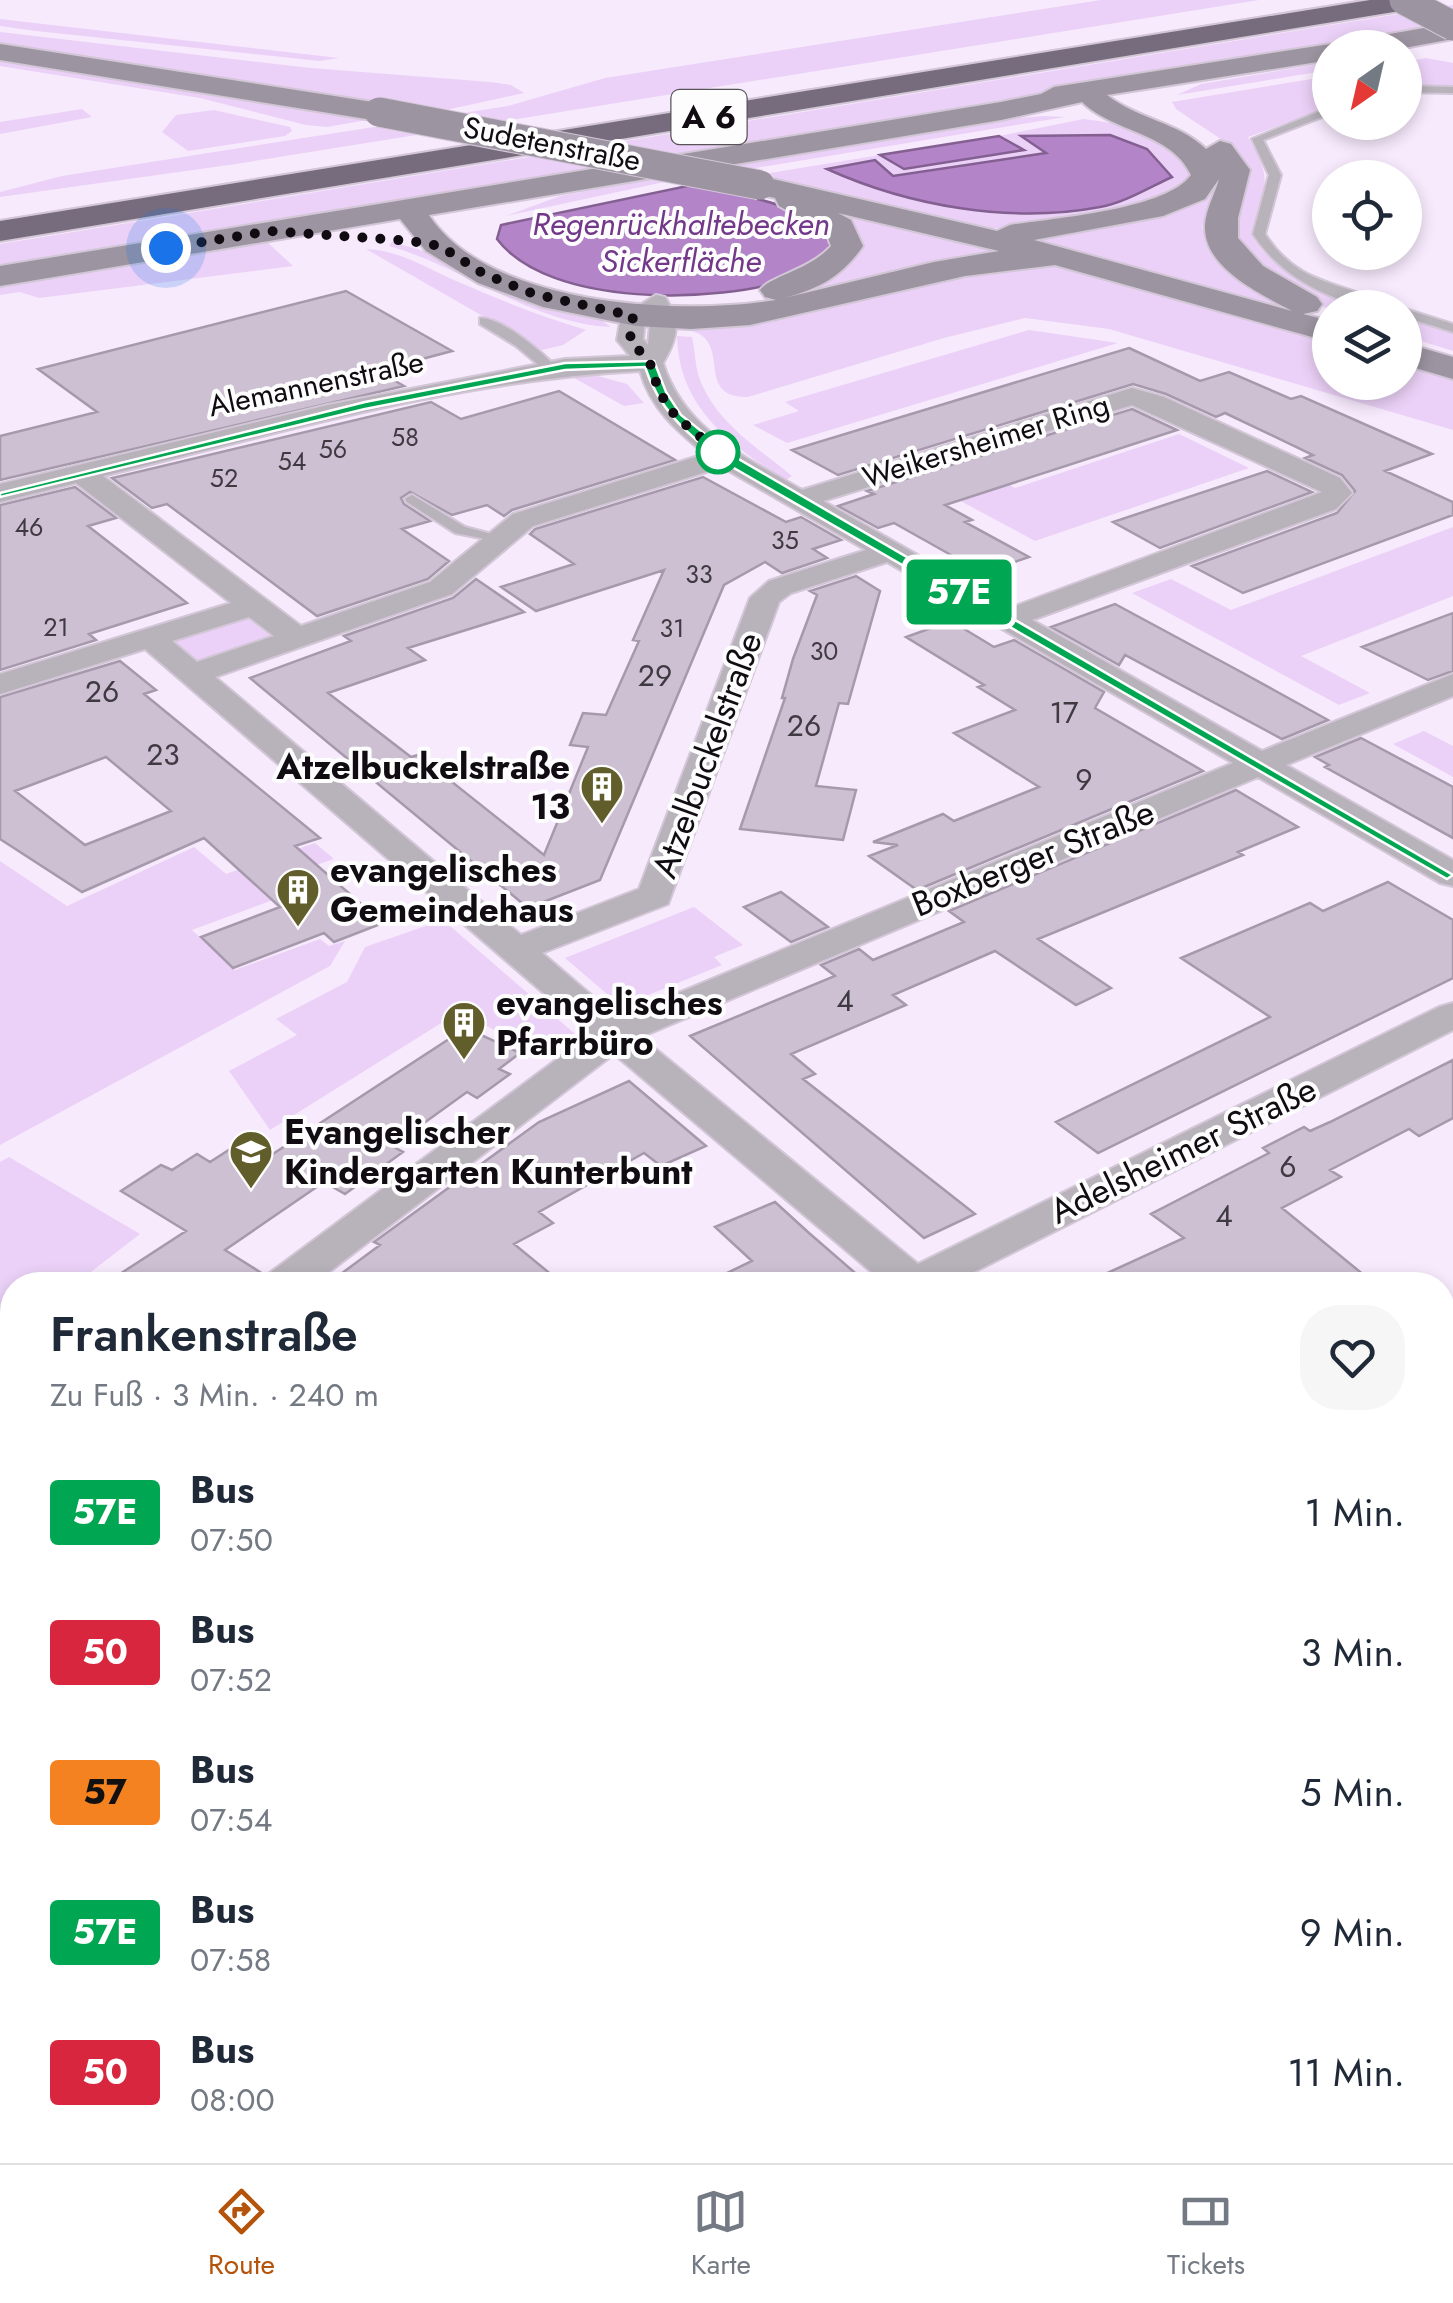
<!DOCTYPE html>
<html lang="de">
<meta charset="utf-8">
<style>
:root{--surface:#fff;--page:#f6f6f7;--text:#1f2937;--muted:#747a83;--line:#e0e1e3;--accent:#b45309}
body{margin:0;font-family:Jost,sans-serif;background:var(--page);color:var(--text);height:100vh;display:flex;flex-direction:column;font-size:38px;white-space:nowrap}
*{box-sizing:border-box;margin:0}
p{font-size:32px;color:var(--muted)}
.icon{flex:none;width:55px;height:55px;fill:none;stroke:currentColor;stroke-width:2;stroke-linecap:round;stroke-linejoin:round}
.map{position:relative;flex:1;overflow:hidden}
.details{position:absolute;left:0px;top:1272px;width:1455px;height:892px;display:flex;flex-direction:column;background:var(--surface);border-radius:40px 40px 0 0;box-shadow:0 5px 15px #0003}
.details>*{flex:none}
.badge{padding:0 20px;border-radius:8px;font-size:35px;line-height:65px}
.needle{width:65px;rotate:214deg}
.tools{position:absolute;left:1312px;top:30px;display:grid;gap:20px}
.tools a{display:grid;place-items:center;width:110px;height:110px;border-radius:50%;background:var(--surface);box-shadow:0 5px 15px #0003;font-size:50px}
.you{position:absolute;width:50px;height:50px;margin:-25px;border:8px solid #fff;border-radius:50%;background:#1a73e8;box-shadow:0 0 0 15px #1a73e833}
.map>.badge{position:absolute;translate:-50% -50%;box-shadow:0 0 0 5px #fff}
.round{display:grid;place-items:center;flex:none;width:105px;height:105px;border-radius:40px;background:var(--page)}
.summary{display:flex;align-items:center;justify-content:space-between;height:170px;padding:0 50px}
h1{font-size:48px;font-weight:600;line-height:75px}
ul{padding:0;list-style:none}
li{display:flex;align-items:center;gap:30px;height:140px;padding:0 50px}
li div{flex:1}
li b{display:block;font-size:38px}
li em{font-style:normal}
li .badge{min-width:110px;font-weight:700;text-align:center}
.menu{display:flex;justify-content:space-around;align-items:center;height:140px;border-top:2px solid var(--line);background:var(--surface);font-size:28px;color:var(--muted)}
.menu a{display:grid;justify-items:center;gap:5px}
.menu .active{color:var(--accent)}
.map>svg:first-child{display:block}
.green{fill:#ebd1f7}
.water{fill:#b484c8;stroke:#836091;stroke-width:2.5}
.building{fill:#cdc0d3;stroke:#a699ab;stroke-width:2.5;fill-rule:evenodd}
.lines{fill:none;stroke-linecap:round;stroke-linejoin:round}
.service-casing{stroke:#d2c6d7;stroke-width:4}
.minor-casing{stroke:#d2c6d7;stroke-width:4}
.tertiary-casing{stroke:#d2c6d7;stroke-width:4}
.secondary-casing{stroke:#d2c6d7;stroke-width:4}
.motorway-casing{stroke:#d2c6d7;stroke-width:4}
.service{fill:#b8b2ba;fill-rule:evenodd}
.minor{fill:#b8b2ba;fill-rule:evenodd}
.tertiary{fill:#b8b2ba;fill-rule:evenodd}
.secondary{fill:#9c94a0;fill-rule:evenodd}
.motorway{fill:#776c7d;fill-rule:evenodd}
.secondary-bridge-casing{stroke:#d2c6d7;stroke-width:31;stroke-linecap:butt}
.secondary-bridge{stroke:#9c94a0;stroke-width:29}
.line{fill:#00a651;stroke:#fff;stroke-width:2.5}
.walk{stroke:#100c12;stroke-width:10;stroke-dasharray:0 18}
.stop-dot{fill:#fff;stroke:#00a651;stroke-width:5}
.labels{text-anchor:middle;stroke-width:8;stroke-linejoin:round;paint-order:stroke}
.far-number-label{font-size:25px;fill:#3f3942}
.far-street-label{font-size:30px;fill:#100c12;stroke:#fdfdfd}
.number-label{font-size:30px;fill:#3f3942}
.shield{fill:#fdfdfd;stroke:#575458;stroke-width:2.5}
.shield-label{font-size:32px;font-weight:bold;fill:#100c12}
.far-water-label{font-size:32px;font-style:italic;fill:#73388a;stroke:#fdfdfd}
.street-label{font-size:35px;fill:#100c12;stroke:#fdfdfd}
.poi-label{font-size:35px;font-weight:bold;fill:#100c12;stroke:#fdfdfd;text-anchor:start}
</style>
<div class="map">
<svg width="1453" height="2163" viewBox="0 0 1453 2163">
<rect width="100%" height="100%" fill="#f7eafd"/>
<path class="green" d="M1101,0H1259L236,164L0,197V192L62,176L508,106L605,78Z
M1358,0H1373L0,223V219Z
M1453,5V17L1427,27L252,228L293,266L39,298L20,292L0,295V244Z
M0,19L339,58L319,61L36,31L0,26Z
M0,32L311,68L490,82L511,85L524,93L437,112L0,46Z
M0,58L367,120L327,127L306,125L200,98L0,66Z
M1426,58L1453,63V87H1405V62Z
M1330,62V70L1177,95L1201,84Z
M1330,76V103L1322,110L1248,137C1281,192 1255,187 1254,239C1280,280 1329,294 1373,307L1330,310L1288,288L1254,265L1230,228C1261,148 1239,154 1176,109L1172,102Z
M1123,104L1211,150L1226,179L1202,227L1212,249L1274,296L1318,319L1017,239L1189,202L1215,184L1216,166L1110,106Z
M82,109L92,117L0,134V122Z
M214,110L290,127L292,131L285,136L188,151L162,132L176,115Z
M1044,116L1065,117L737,171L722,167L993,120Z
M1084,119C1134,125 1157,133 1193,169L1190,181L1148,205L1024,228H972L752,176L880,155L904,169L1022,150L999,136Z
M659,177L669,181L506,216L560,196Z
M838,210L1015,253L829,294L774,301C810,291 852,281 860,240L827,211Z
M392,242L424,251L601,320L611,327C531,323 463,267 389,246Z
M366,249C403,251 427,269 461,283C502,301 543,317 586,330L563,345L542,350Z
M1049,264L1082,269L1330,338V382H1405V361L1453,376V430L1109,329L1025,318L944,338L748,397C692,398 735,339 688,330L975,269Z
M1405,317L1453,332V351L1405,336Z
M1029,330L1118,343L787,443L753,425L799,411L785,402Z
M677,336L692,337C695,350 695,364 699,377C715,422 757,447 792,476L786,480C730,446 678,406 677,336Z
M587,373L627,384L644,403L624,406L567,374Z
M1179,434L1249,468L1035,541L957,499L1005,483L1015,488Z
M1453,527V596L1301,656L1370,693L1339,705L1132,593L1171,579L1231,610Z
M248,619L272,637L199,661L175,643L179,637L231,620Z
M1424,731L1453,746V777L1393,744Z
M315,843L334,859L316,865L330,879L192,930L235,970L320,939L329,946L345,941L330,966L0,1145V861L67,906L194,847L226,874Z
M694,907L743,945L714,957L722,965L621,1006L565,958Z
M443,920L582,1040L540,1053L459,1012L270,1130L229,1071L297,1035L276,1019L347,982L365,947Z
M9,1157L140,1234L74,1285H12V1332L0,1341V1162Z"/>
<path class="water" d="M1110,135L1147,149L1172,177C1150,187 1124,203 1100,207C1011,224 909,206 827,169L875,160L893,176L1046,153L1021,136Z
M999,136L1024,150L904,169L880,155Z
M692,185C741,196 796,200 831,238L826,258C815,265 804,274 793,278C719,304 549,308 497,239L501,225Z"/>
<path class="building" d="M346,291L452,351L377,371L404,386L0,480V436L97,412L38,369Z
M1129,348L1200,381L1229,372L1291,399L1301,396L1432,454L1385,471L1453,502V515L1243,593L1192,566L1337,513L1355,491L1342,475L1305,458L1313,455L1225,413L1216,417L1166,394L1133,384L838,475L792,450Z
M559,391L675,460L512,510L504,516L487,505L452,515L410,492L401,498L404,504L430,521L402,529L449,561L428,579L317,616L167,504L152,508L112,478L431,402L461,419Z
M1132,409L1177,430L945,505L972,520L965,522L1029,557L983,573L894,523L878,528L838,506L874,494L867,491Z
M1267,471L1312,492L1160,548L1113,522Z
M703,477L786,522L801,517L841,540L813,549L827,558L782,573L765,562L724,585L600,880L528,908L250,678L351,641L344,636L453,598L476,579L524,612L408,648L425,660L328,693L411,757L418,755L544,855L588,747L570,745L583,713L606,715L639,641L633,640L664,570L536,611L501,587L574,564L530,534L535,529Z
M75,487L116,518L88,526L187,603L89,634L96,640L0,670V505Z
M856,576L880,591L848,704L839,703L816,786L856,790L843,840L740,829L785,698H782L793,659L817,595L810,591Z
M1115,604L1243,673L1328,720L1282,739L1125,655L1119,665L1051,627Z
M1453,613V671L1428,680L1362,647Z
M951,621L994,647L1014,640L1104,692L1095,708L1203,771L917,890L869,856L898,845L873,842L943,814L954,821L1039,787L954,733L1015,710L978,687L984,685L906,637Z
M120,661L156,690L144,694L320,838L295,846L383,923L334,942L324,933L233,968L201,937L280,907L204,838L82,892L0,839V697ZM106,757L171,811L85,845L15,791Z
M1361,738L1453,787V838L1325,767L1329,765L1315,757Z
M1236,790L1298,827L1238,852L1243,855L1038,939L1111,988L1076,1005L995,951L893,995L906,1005L791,1054L815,1074L803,1079L975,1214L924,1238L690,1036L835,976L821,965L859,949L873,960L964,922L949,911Z
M1388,882L1453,920V978L1098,1153L1056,1122L1270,1017L1181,958L1310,903L1323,911Z
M781,892L828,927L791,942L744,907Z
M466,1028L520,1053L499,1069L510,1074L477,1098L467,1092L392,1146L403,1152L345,1194L324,1182L225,1250L263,1274L257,1285H103L186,1231L121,1191L161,1165L172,1170L197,1154L210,1162L235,1146L262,1161Z
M1453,1060V1118L1419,1136L1409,1129L1330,1170L1341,1177L1282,1208L1376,1285H1081L1184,1238L1151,1214L1269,1153L1263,1148L1304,1127L1310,1131L1330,1122Z
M629,1081L706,1146L661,1166L644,1153L539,1212L553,1223L514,1244L564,1285H326L380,1245L374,1242L539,1122Z
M775,1202L809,1233L869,1285H702L752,1261L715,1227Z"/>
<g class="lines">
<defs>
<path id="service" d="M1405,86L1453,87V93L1405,92Z
M1330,107V114L1263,140L1281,175L1265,234C1300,289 1344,280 1393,308C1339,308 1282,279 1253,234L1269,175L1252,139Z
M1405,309L1453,324V332L1405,317Z
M480,318C503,318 542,352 558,369L547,372L516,346L480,324Z
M412,495L465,527L503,537L496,541L455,533L407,502L405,499Z"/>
<path id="minor" d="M656,295L665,297C681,322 678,338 663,363C684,430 745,457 802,490L1132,388L1164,397L1340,478L1352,493L1336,509L1032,620L1262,751L1453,674V696L1286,765L1453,860V886L1440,883L1258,777L641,1037L918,1264L1439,1007L1453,1003V1030L948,1285H887L614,1054L312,1285H261L267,1275L591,1034L145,649L0,694V674L231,603L76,483L0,502V484L328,405L565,359L630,356L617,340L621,317ZM651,316L648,345L643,339L645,320ZM640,371C651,409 676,430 705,454L513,514L430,582L301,626L103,476C278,433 458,380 640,371ZM1132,405L1322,492L1010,608L823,501ZM722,467L866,550L769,581L750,598L639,889L521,935L215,677L452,594L533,526ZM887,562L1233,763L618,1018L542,953L668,904L779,602L791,593ZM249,617L274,636L197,662L172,641Z
M1453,1371V1405L1442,1408V1374Z
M12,1482V1525L0,1529V1486Z
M1442,1800L1453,1803V1857L1442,1853Z
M12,1844V1891L0,1895V1848Z
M12,2040V2095L0,2100V2045Z"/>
<path id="tertiary" d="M0,1925L12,1930V2022L0,2017Z
M35,2152H111L115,2163H39Z"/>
<path id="secondary" d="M1453,23V39L1404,48H1342L1355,40Z
M0,44L379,103L389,106L393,112L389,118L379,121L0,60Z
M1330,44L1340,48H1330V60L1107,95C1137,119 1178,122 1206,149L1220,141L1231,144L1250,170L1238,218V238L1263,266L1317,297L1322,304L1317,311L1303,314L1330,321V342L1055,265L965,276L750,325L691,329L636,326L543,307L478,283L426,251L400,219L0,286V266L1001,102L1041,94L1054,87ZM1082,102C1114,133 1171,132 1191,175C1166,210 1053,218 1010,225L997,231L760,176L749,178L745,185L749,192L775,198L779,206L826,232L831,246C810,270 770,276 760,290L765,297L776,300C680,316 488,306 429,215L1001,120ZM1219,179C1215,194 1206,209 1205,225C1203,268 1261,294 1292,311L1034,240L1163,216L1205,199ZM838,213L999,251L934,262L780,299C817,290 842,277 863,246L851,220Z
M1405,343L1453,357V379L1405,365Z"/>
<path id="motorway" d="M1370,0H1431L1418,8L0,241V221Z"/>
</defs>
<use href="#service" class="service-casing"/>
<use href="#minor" class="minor-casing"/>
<use href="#tertiary" class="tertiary-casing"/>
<use href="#secondary" class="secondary-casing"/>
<use href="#motorway" class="motorway-casing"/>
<use href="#service" class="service"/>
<use href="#minor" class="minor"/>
<use href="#tertiary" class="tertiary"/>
<use href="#secondary" class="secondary"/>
<use href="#motorway" class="motorway"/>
<defs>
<path id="secondary-bridge" d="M1404,0L1453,26
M379,112L760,185"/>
</defs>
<use href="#secondary-bridge" class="secondary-bridge-casing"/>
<use href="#secondary-bridge" class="secondary-bridge"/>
</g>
<path class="line" d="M654,361L666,392L681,415L730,454L1453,875L1447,879L720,460C686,432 659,410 645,367L565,370L365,409L0,497V493L365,402L565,363Z"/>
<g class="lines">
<path class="walk" d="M166,248L270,231L411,241L440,246L484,274L534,294L633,316L630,340L650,363L659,392L676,417L725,457L718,452"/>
</g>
<defs>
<symbol id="building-pin" viewBox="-11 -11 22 30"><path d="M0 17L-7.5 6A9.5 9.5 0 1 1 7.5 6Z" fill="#625e2b" stroke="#fdfdfd"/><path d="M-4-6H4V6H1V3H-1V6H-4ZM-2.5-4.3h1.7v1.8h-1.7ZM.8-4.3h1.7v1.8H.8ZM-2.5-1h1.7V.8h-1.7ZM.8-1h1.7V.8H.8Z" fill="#fff"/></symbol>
<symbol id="school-pin" viewBox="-11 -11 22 30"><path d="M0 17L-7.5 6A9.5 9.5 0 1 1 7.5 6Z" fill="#625e2b" stroke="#fdfdfd"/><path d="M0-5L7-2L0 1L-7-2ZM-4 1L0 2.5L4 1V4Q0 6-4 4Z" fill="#fff"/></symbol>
</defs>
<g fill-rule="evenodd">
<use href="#building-pin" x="577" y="762" width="50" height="68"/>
<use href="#building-pin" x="273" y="865" width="50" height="68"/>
<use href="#building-pin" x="439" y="998" width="50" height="68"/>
<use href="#school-pin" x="226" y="1127" width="50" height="68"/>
</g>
<circle class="stop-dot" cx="718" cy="452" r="20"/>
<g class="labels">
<g class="far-number-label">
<text x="405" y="446">58</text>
<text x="333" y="458">56</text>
<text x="292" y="470">54</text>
<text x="224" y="487">52</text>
<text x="29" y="536">46</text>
<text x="785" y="549">35</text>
<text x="699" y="583">33</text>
<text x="56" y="636">21</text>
<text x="672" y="637">31</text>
<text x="824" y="660">30</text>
</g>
<g class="far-street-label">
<text transform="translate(552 144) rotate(11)" y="10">Sudetenstraße</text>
<text transform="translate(316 384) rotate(-12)" y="10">Alemannenstraße</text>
<text transform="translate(986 441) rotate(-17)" y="10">Weikersheimer Ring</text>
</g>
<g class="number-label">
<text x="655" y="686">29</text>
<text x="102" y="702">26</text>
<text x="1064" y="723">17</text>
<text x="804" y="736">26</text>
<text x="163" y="765">23</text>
<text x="1084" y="790">9</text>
<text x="845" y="1011">4</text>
<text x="1288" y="1177">6</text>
<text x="1224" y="1226">4</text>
</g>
<rect class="shield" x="671.5" y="90" width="75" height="54" rx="8"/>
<g class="shield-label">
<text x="709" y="128">A 6</text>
</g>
<g class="far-water-label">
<text x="681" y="235">Regenrückhaltebecken<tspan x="681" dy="37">Sickerfläche</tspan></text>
</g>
<g class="street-label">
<text transform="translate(707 755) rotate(-70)" y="12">Atzelbuckelstraße</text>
<text transform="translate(1033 858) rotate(-22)" y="12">Boxberger Straße</text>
<text transform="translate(1183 1150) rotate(-26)" y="12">Adelsheimer Straße</text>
</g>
<g class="poi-label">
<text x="570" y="779" text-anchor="end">Atzelbuckelstraße<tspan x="570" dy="40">13</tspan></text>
<text x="330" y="882">evangelisches<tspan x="330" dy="40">Gemeindehaus</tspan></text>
<text x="496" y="1015">evangelisches<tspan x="496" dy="40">Pfarrbüro</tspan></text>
<text x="284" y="1144">Evangelischer<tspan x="284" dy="40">Kindergarten Kunterbunt</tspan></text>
</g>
</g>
</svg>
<div class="tools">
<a><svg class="needle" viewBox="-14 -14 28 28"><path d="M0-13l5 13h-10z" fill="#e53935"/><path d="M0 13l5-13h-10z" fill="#747a83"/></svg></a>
<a><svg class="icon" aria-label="locate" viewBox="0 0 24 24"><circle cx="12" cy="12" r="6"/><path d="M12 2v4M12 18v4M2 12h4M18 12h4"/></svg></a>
<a><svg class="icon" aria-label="layers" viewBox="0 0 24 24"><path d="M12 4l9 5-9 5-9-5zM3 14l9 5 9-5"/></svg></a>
</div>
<div class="you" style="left:166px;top:248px"></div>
<b class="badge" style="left:959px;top:592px;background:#00a651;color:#fff">57E</b>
<section class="details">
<div class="summary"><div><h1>Frankenstraße</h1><p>Zu Fuß · 3 Min. · 240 m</p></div><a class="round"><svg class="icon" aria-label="heart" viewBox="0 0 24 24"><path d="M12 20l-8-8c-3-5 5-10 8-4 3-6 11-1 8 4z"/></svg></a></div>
<ul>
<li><span class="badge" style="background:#00a651;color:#fff">57E</span><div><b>Bus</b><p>07:50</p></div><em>1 Min.</em></li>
<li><span class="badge" style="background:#d7263d;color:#fff">50</span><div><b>Bus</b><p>07:52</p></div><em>3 Min.</em></li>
<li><span class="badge" style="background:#f58220;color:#111">57</span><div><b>Bus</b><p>07:54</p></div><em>5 Min.</em></li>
<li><span class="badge" style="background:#00a651;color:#fff">57E</span><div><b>Bus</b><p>07:58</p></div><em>9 Min.</em></li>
<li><span class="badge" style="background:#d7263d;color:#fff">50</span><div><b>Bus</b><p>08:00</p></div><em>11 Min.</em></li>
</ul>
</section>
</div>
<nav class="menu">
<a class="active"><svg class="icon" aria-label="directions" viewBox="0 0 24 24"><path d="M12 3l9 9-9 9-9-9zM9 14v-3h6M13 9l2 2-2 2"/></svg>Route</a>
<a><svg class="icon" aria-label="map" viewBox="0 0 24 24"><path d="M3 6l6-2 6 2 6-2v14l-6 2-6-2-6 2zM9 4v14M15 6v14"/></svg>Karte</a>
<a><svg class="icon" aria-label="tickets" viewBox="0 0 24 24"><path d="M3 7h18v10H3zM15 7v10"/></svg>Tickets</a>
</nav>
